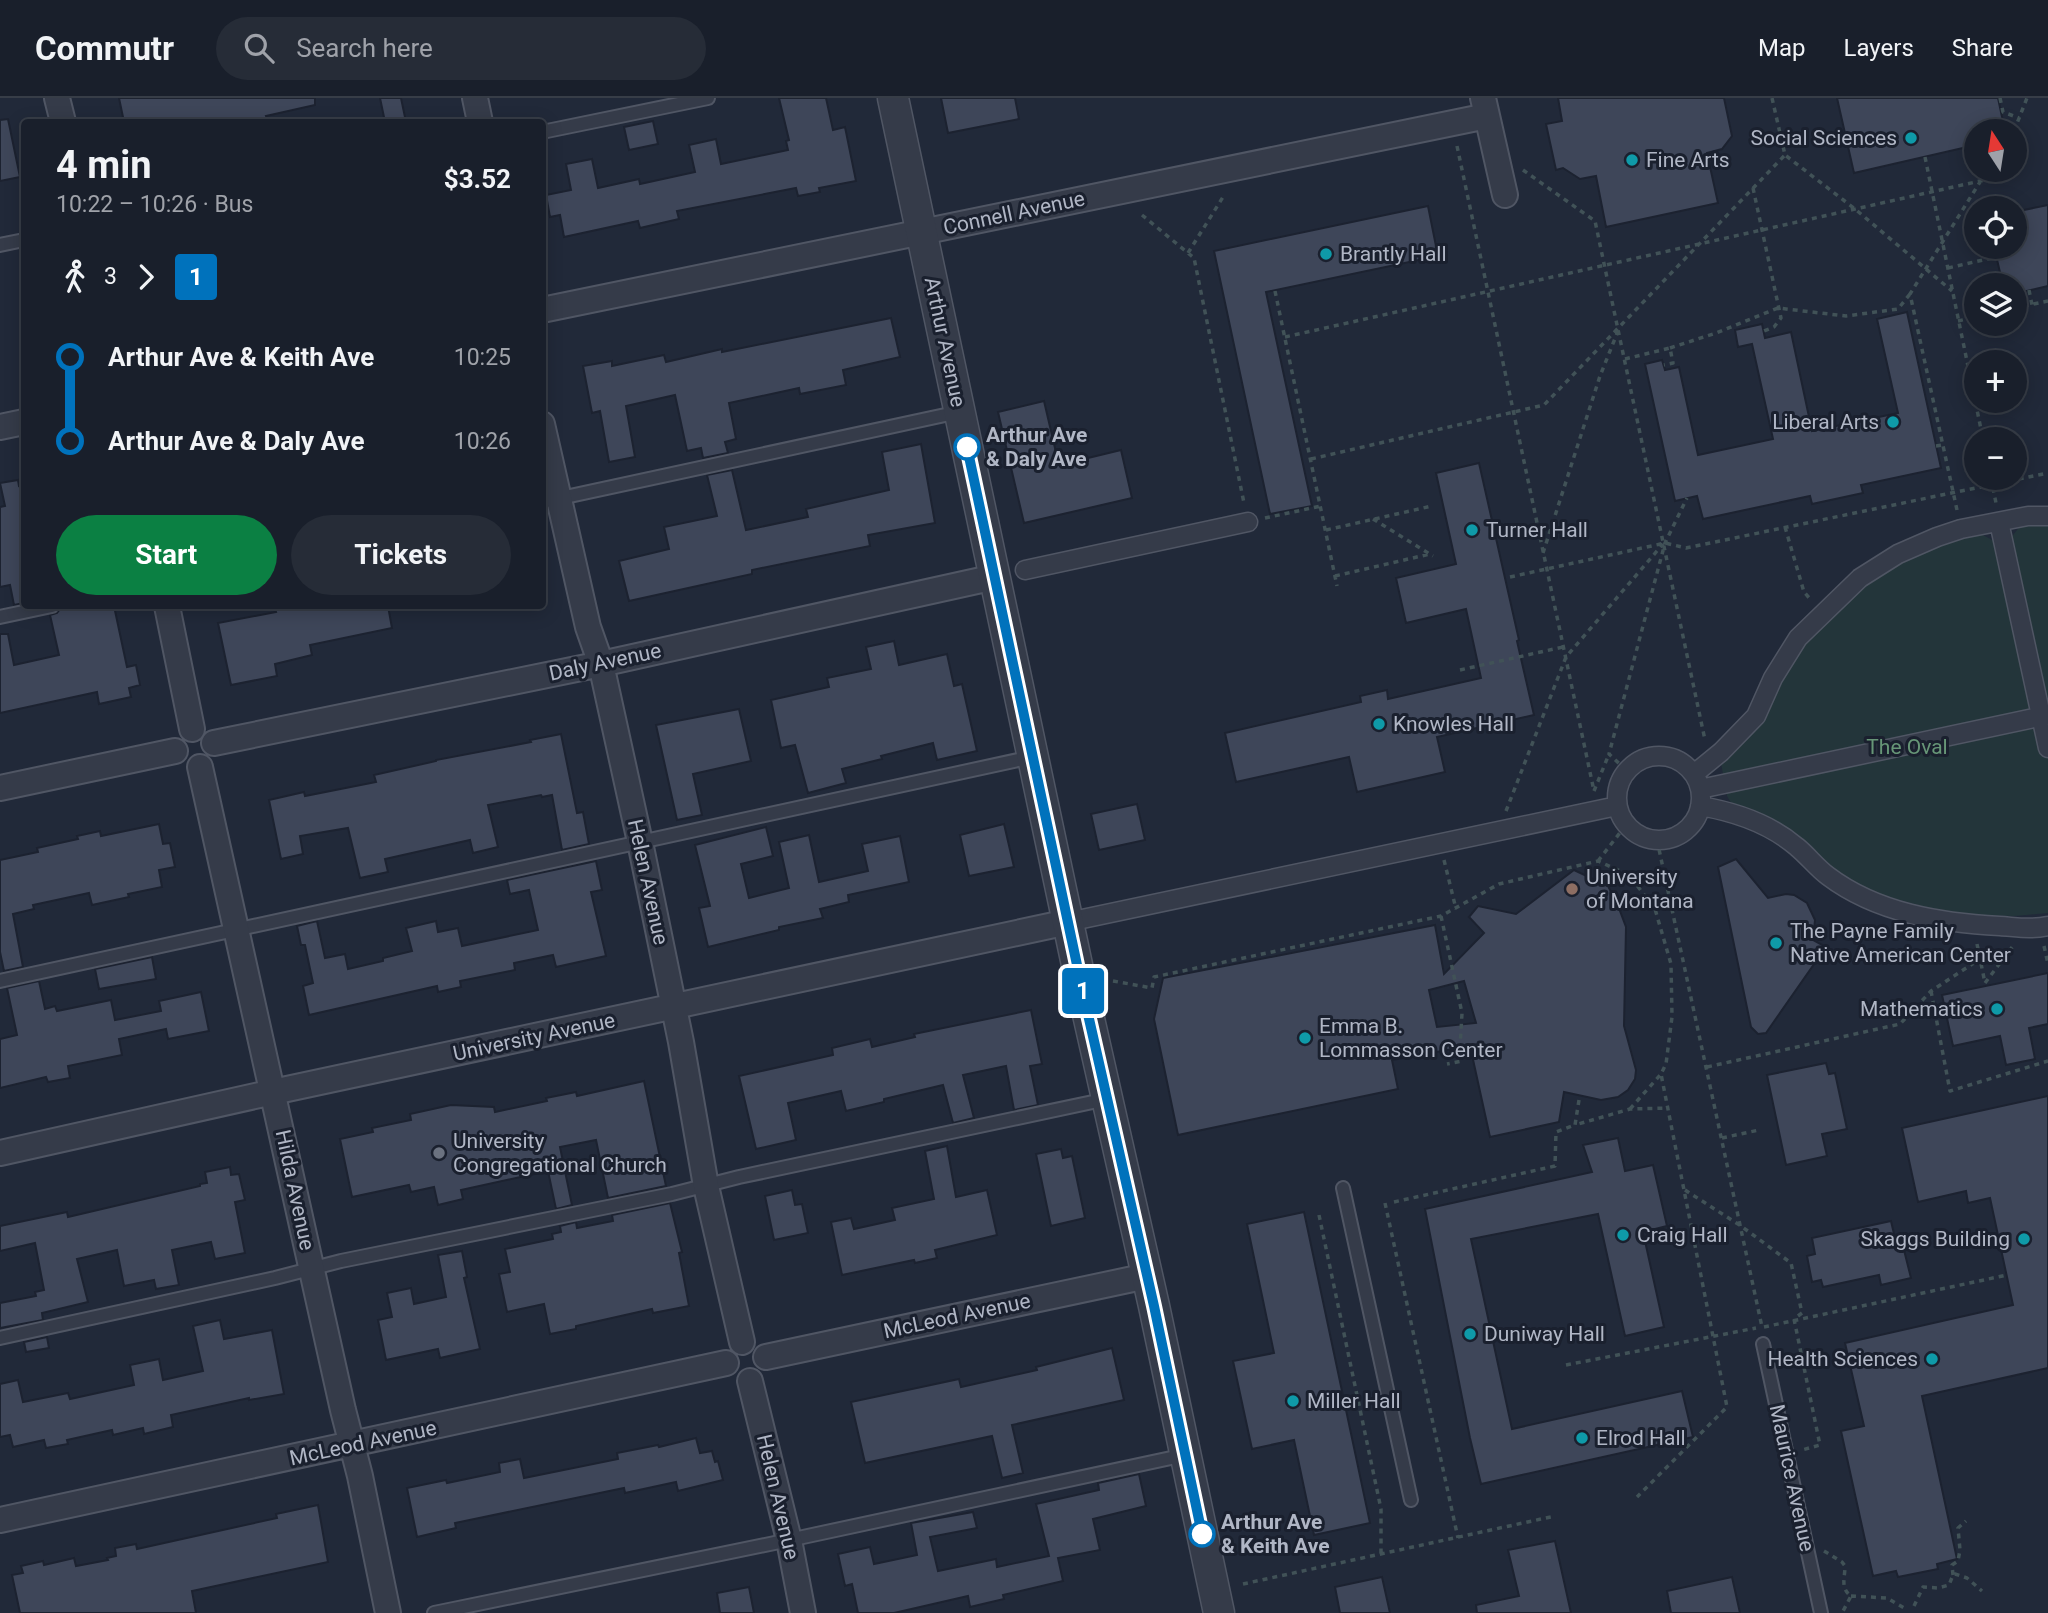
<!DOCTYPE html>
<meta charset="utf-8">
<style>
:root{--surface:#191f2b;--page:#262c37;--text:#f1f3f6;--muted:#9fa2a9;--line:#373d47;--accent:#0b8043}
body{margin:0;font-family:Roboto,sans-serif;background:var(--page);color:var(--text);height:100vh;display:flex;flex-direction:column;font-size:26px;white-space:nowrap}
*{box-sizing:border-box;margin:0}
p{font-size:23px;color:var(--muted)}
.icon{flex:none;width:38px;height:38px;fill:none;stroke:currentColor;stroke-width:2;stroke-linecap:round;stroke-linejoin:round}
.map{position:relative;flex:1;overflow:hidden}
.sheet{position:absolute;left:21px;top:21px;width:525px;height:490px;display:flex;flex-direction:column;background:var(--surface);border-radius:7px;box-shadow:0 4px 18px #0003,0 0 0 2px var(--line)}
.sheet>*{flex:none}
.badge{padding:0 14px;border-radius:5px;font-size:24px;line-height:46px}
.needle{width:46px;rotate:348deg}
.buttons{position:absolute;left:1964px;top:21px;display:grid;gap:14px}
.buttons a{display:grid;place-items:center;width:63px;height:63px;border-radius:50%;background:var(--surface);box-shadow:0 4px 18px #0003,0 0 0 2px var(--line);font-size:35px}
.map>.badge{position:absolute;translate:-50% -50%;box-shadow:0 0 0 4px #fff}
.legs{display:flex;align-items:center;gap:10px;height:77px;padding:0 35px;font-size:23px}
.legs p{margin-inline-start:auto}
.head{display:flex;align-items:center;justify-content:space-between;height:119px;padding:0 35px}
h1{font-size:38px;font-weight:700;line-height:52px}
.action{display:flex;gap:14px;margin-top:auto;padding:14px 35px}
.action a{flex:1;height:80px;border-radius:42px;background:var(--accent);color:#fff;font-size:28px;font-weight:700;line-height:80px;text-align:center}
.action a+a{background:var(--page);color:var(--text)}
ul{padding:0 35px;list-style:none}
li{display:flex;align-items:center;gap:24px;height:84px;font-size:26px}
li i{display:grid;place-items:center;width:10px;height:100%;margin:0 9px;background:currentColor}
li i::after{content:'';width:18px;height:18px;margin:-9px;border:5px solid;border-radius:50%;background:var(--surface)}
li p{margin-inline-start:auto}
li:first-child i{background:linear-gradient(#0000 50%,currentColor 0)}
li:last-child i{background:linear-gradient(currentColor 50%,#0000 0)}
header{display:flex;align-items:center;gap:42px;box-sizing:border-box;height:98px;padding:0 35px;background:var(--surface);border-bottom:2px solid var(--line)}
header strong{font-size:33px}
nav{display:flex;gap:38px;margin-inline-start:auto;font-size:24px}
.search{width:490px;height:63px;background:var(--page);display:flex;align-items:center;gap:18px;box-sizing:border-box;padding:0 24px;border-radius:38px;color:var(--muted);font-size:26px}
.map>svg:first-child{display:block}
.green{fill:#23353a}
.building{fill:#3e4659;stroke:#1c2230;stroke-width:2;fill-rule:evenodd}
.lines{fill:none;stroke-linecap:round;stroke-linejoin:round}
.service-casing{stroke:#505664;stroke-width:16}
.pedestrian-casing{stroke:#505664;stroke-width:21}
.minor-casing{stroke:#505664;stroke-width:28}
.tertiary-casing{stroke:#505664;stroke-width:33}
.path{stroke:#415257;stroke-width:3.5;stroke-dasharray:5 5;stroke-linecap:butt}
.service{stroke:#353b49;stroke-width:12}
.pedestrian{stroke:#353b49;stroke-width:18}
.minor{stroke:#353b49;stroke-width:24}
.tertiary{stroke:#353b49;stroke-width:30}
.line-1-casing{stroke:#fff;stroke-width:16}
.line-1{stroke:#0072bc;stroke-width:10}
.culture-dot{fill:#0f9aa8;stroke:#1a202e;stroke-width:2.5}
.stop-1-dot{fill:#fff;stroke:#0072bc;stroke-width:3.5}
.education-dot{fill:#8d6e63;stroke:#1a202e;stroke-width:2.5}
.worship-dot{fill:#6b7280;stroke:#1a202e;stroke-width:2.5}
.labels{text-anchor:middle;stroke-width:6;stroke-linejoin:round;paint-order:stroke}
.poi-label{font-size:21px;fill:#b0b6c5;stroke:#1a202e;text-anchor:start}
.street-label{font-size:21px;fill:#b0b6c5;stroke:#1a202e}
.stop-label{font-size:21px;font-weight:bold;fill:#b0b6c5;stroke:#1a202e;text-anchor:start}
.park-label{font-size:21px;fill:#679677;stroke:#1a202e}
</style>
<header>
<strong>Commutr</strong>
<div class="search"><svg class="icon" aria-label="search" viewBox="0 0 24 24"><circle cx="10" cy="10" r="6"/><path d="M15 15l6 6"/></svg>Search here</div>
<nav><a>Map</a><a>Layers</a><a>Share</a></nav>
</header>
<div class="map">
<svg width="2048" height="1515" viewBox="0 0 2048 1515">
<rect width="100%" height="100%" fill="#212939"/>
<path class="green" d="M2048,425V815L2015,818L1971,817L1940,813L1874,795L1844,779L1817,759L1791,733L1768,719L1731,705L1727,698L1721,665L1783,578L1802,545L1866,486L1902,463L1965,438L1979,435L1996,444L2010,441L2021,427Z"/>
<path class="building" d="M119,0H315V7L266,18L268,24H124Z
M380,0H401L406,24H385Z
M779,0H826L833,32L845,29L856,83L819,90L820,94L798,98L796,90L677,113L679,121L640,130L638,123L564,139L560,117L550,119L546,97L571,92L566,66L592,61L598,90L639,81L640,86L695,74L689,47L716,41L721,66L788,52L786,43L789,42Z
M941,0H1015L1019,21L948,35Z
M1558,0H1724L1732,38L1722,51L1707,55L1718,105L1606,129L1596,78L1580,81L1563,70L1556,72L1546,26L1562,23Z
M1837,0H1998L2005,33H1976V47L1854,75Z
M8,21L20,79L0,83V22Z
M653,23L658,46L629,52L624,29Z
M2048,107V188L2014,196V187H2003L1994,149H2014V114Z
M1428,108L1438,158L1266,194L1312,408L1270,416L1214,153Z
M1907,214L1941,370L1861,387L1863,395L1812,406L1810,398L1703,421L1697,398L1675,403L1645,266L1662,262L1665,272L1679,269L1698,357L1773,341L1752,246L1738,249L1735,232L1762,226L1765,240L1791,234L1812,333L1898,315L1877,221Z
M891,220L900,259L843,272L846,287L800,296L799,290L729,305L736,341L725,344L728,355L703,360L701,350L687,353L675,297L626,308L635,359L609,364L600,313L592,315L583,268L612,263V268L664,257L666,264L722,251V254Z
M1044,303L1059,367L1121,352L1132,400L1024,425L998,314Z
M921,346L935,425L868,437L870,448L752,472V476L629,503L619,463L669,451L664,429L717,418L707,377L732,372L746,432L808,419L806,411L889,392L882,354Z
M1479,365L1519,542L1517,543L1534,617L1437,639L1445,674L1357,694L1349,659L1236,684L1225,635L1361,604L1360,598L1387,592L1388,601L1481,580L1466,511L1406,525L1396,480L1456,466L1436,375Z
M18,382L19,388L24,387V505L14,507L10,487L0,489V409L5,408L0,385Z
M76,508H114L127,569L136,567L140,587L129,590L131,599L99,606L97,594L0,615V536H8L14,567L59,557L50,517L57,515L60,511Z
M274,508H388L392,530L310,547L312,557L275,566L277,578L231,587L218,525L276,514Z
M894,543L899,567L947,556L954,588L962,586L977,653L937,662L933,645L881,658L882,661L842,671L846,685L808,695L795,647L781,650L771,602L829,589L827,580L871,571L866,549Z
M739,611L751,663L693,676L702,717L677,722L656,627Z
M561,636L577,715L583,714L589,746L562,752L552,697L542,699L541,697L488,707L498,749L473,755L470,742L385,761L388,774L360,780L348,730L300,738L303,756L281,761L269,702L304,694L305,698L376,684L374,677L436,663V662L531,644L530,642Z
M1137,706L1145,742L1099,752L1091,716Z
M159,726L163,746L170,745L175,769L159,772L162,789L128,796L129,799L92,807L89,795L33,807L34,811L13,816L23,869L4,873L0,854V762L38,754L37,750L78,741L77,738L100,733L101,738Z
M1004,726L1014,769L969,778L960,737Z
M766,729L773,758L741,766L749,800L789,790L779,744L809,737L819,784L868,773L862,746L900,738L909,784L848,797L849,804L820,811L823,820L779,829V832L708,849L699,810L710,808L695,747Z
M1736,761L1768,800L1786,796L1794,797L1807,805L1815,822L1813,842L1826,849L1766,935L1758,936L1751,929L1718,769Z
M596,763L602,792L591,794L606,858L556,869L553,857L514,865L515,872L460,883L461,889L438,894L437,888L309,917L303,888L313,885L305,847H301L297,828L317,823L325,860L345,856L348,871L383,863V860L412,853L406,830L436,823L438,834L458,830L462,848L538,832L529,792L510,796L507,782Z
M1574,772L1608,788L1617,805L1626,829L1624,928L1636,972L1635,981L1628,992L1618,999L1601,1002L1564,994L1559,1024L1490,1039L1470,948L1392,962L1398,991L1178,1037L1154,921L1163,880L1435,827L1444,876L1484,835L1469,819L1478,808L1516,816ZM1464,883L1476,925L1437,929L1429,892Z
M152,859L156,881L99,891L95,871Z
M2048,875V926L2029,930L2035,961L2006,967L2000,938L1953,948L1942,897Z
M39,883L45,911L55,908L57,913L111,902L115,922L161,913L159,903L201,894L209,933L168,941L166,931L119,941L122,957L68,968L70,980L48,984L46,979L0,990V941L17,937L7,890Z
M1031,912L1042,966L1030,968L1038,1007L1014,1012L1006,968L963,977L974,1020L953,1025L943,987L884,1001V1004L846,1013L841,993L788,1005L796,1042L756,1051L739,978L833,957L832,950L870,941L872,949L915,939L914,936Z
M1826,965L1829,976L1835,975L1847,1031L1822,1036L1827,1058L1786,1067L1767,977Z
M644,983L666,1088L608,1100L596,1042L560,1049L572,1107L556,1111L548,1073L461,1092L463,1101L438,1107L434,1089L411,1094L409,1087L352,1099L340,1041L373,1034L372,1030L411,1022L410,1016L451,1007L494,1009L495,1014L547,1003L546,1000L576,994L577,998Z
M2048,998V1270L1922,1298L1957,1461L1937,1466L1938,1471L1898,1479L1896,1473L1873,1478L1841,1333L1864,1328L1845,1245L2013,1207L1990,1100L1968,1105L1966,1093L1918,1104L1902,1030Z
M1618,1040L1625,1073L1653,1067L1667,1128L1643,1134L1664,1229L1625,1238L1598,1116L1471,1141L1512,1331L1682,1293L1693,1339L1481,1386L1470,1340L1425,1111L1592,1074L1583,1047Z
M947,1048L956,1099L987,1092L997,1137L935,1152L937,1160L915,1165L914,1162L842,1177L831,1124L851,1120L854,1131L895,1122L892,1110L934,1101L925,1053Z
M1061,1051L1063,1060L1072,1058L1085,1120L1051,1128L1036,1056Z
M230,1069L231,1077L239,1076L245,1102L235,1104L245,1155L215,1161L211,1144L172,1152L179,1187L156,1191L154,1182L124,1188L117,1152L77,1161L88,1204L42,1215L43,1222L0,1230V1205L36,1198L35,1194L44,1192L35,1145L0,1153V1128L67,1114L68,1119L200,1088V1086L207,1085L205,1074Z
M792,1092L795,1107L802,1106L808,1135L774,1142L765,1098Z
M670,1105L682,1154L679,1155L689,1208L653,1215L652,1211L576,1228V1231L550,1236L544,1206L507,1214L499,1176L510,1174L505,1151L553,1141L552,1136L561,1134L560,1128L576,1124L577,1130L613,1123L612,1117Z
M1304,1114L1370,1425L1314,1437L1294,1342L1252,1351L1233,1263L1274,1255L1247,1126Z
M1891,1123L1898,1153L1904,1152L1911,1180L1881,1187L1879,1177L1823,1189L1821,1182L1812,1184L1807,1158L1815,1156L1812,1140Z
M462,1153L467,1179L464,1180L480,1251L440,1260L438,1251L386,1262L378,1222L392,1219L387,1195L411,1190L414,1206L446,1199L438,1157Z
M220,1222L224,1241L272,1232L284,1296L249,1302V1300L171,1317L173,1329L144,1336L143,1330L113,1337L112,1332L67,1342L68,1346L46,1350L44,1342L13,1349L10,1337L0,1339V1286L18,1282L23,1304L68,1295L70,1301L134,1287L130,1267L159,1261L163,1282L203,1273L193,1228Z
M47,1239L49,1250L26,1254L24,1244Z
M1112,1250L1124,1302L1012,1327L1023,1375L1002,1380L992,1338L865,1365L851,1304L959,1281L961,1289L1037,1272L1036,1269Z
M696,1340L700,1355L712,1353L715,1364L718,1363L723,1382L678,1393L676,1384L625,1395L624,1390L455,1425L456,1430L417,1439L407,1390L446,1382L447,1385L500,1374L499,1365L520,1361L524,1380L618,1361L617,1355L658,1347L659,1349Z
M1139,1376L1146,1408L1093,1421L1100,1452L1058,1460L1063,1483L1003,1497L1004,1501L970,1509L968,1498L894,1515H858L852,1486L845,1488L838,1456L870,1449L874,1466L917,1457L911,1425L973,1414L977,1430L930,1439L938,1473L996,1461L997,1469L1049,1458L1036,1406L1099,1392L1098,1385Z
M318,1407L328,1464L192,1493L196,1515H20L12,1477L23,1475L21,1468L43,1463L44,1467L74,1460L76,1468L108,1462L107,1460L116,1458L115,1450L136,1446L137,1451L277,1420L276,1416Z
M1555,1443L1571,1515H1477L1476,1507L1519,1498L1508,1452Z
M1382,1479L1390,1515H1340L1335,1489Z
M1732,1479L1740,1515H1671L1667,1493Z
M749,1489L754,1515H720L717,1495Z"/>
<g class="lines">
<defs>
<path id="service" d="M542,34L708,0
M0,147L24,142
M542,404L959,314
M0,519L52,508
M0,883L1032,659
M1343,1090L1411,1402
M0,1240L275,1180L341,1163L672,1096L739,1079L1107,1001
M1763,1246L1821,1515
M434,1515L789,1442L1185,1357"/>
<path id="pedestrian" d="M1999,424L2048,650
M1025,472L1248,424
M1617 700a42 42 0 1 1 84 0a42 42 0 1 1-84 0Z
M1694,676L1721,654L1756,618L1773,580L1798,540L1860,480L1898,456L1937,439L1961,431L2028,418H2048
M1700,691L2048,617
M1700,708C1736,714 1769,725 1797,749C1808,758 1817,770 1828,778C1877,815 1941,825 2000,828C2016,829 2032,832 2048,828
M1068,824L1617,708"/>
<path id="minor" d="M57,0L63,24
M475,0L480,24
M1483,0L1505,97
M542,212L1487,18
M542,326L588,529L601,566L640,744L681,944L706,1088L742,1244
M0,329L24,324
M167,508L192,631
M214,645L601,566L995,479
M200,669L343,1312L360,1378L388,1515
M0,690L175,653
M0,1055L273,994L1068,824
M766,1259L1147,1178
M750,1283L789,1442L803,1515
M0,1422L726,1265"/>
<path id="tertiary" d="M893,0L1080,881L1154,1208L1219,1515"/>
</defs>
<use href="#service" class="service-casing"/>
<use href="#pedestrian" class="pedestrian-casing"/>
<use href="#minor" class="minor-casing"/>
<use href="#tertiary" class="tertiary-casing"/>
<path class="path" d="M1772,0L1785,57L1855,111L1952,193
M2000,0L2003,14L2019,20
M2014,33L2027,0
M1457,48L1594,693
M1925,59L1983,341
M1523,72L1595,123L1705,642
M1753,90L1781,220L1774,229L1764,233
M1142,117L1194,160L1244,405
M1188,155L1223,99
M1948,170L1996,159
M2029,192L2032,207
M1275,193L1337,488
M2014,210L2048,203
M1958,223L1976,219
M1285,239L1980,83L1994,80L1997,72
M1670,250L1716,235L1778,210L1846,218L1898,211L1910,196
M1625,261L1670,250L1673,265L1664,267
M1936,348L1943,347
M1311,361L1544,307L1785,57
M1991,380L1996,405
M1957,412L1910,196L1980,84
M1265,420L1321,408
M1373,421L1433,458
M1785,429L1804,494L1811,502
M1326,432L1432,408
M1543,455L1600,278L1618,233
M1335,478L1430,456
M1510,479L1665,445L1686,450L2048,375
M1460,572L1563,549
M1626,672L1609,656L1665,445L1687,400
M1594,693L1609,656
M1506,713L1566,559L1663,446
M1657,742L1762,1229
M1444,762L1456,811
M1598,763L1626,727
M1441,818L1462,915L1460,950L1462,963L1447,966
M1977,846L1985,885
M2044,848L2048,866
M1113,883L1152,890L1154,879L1441,818L1499,786L1598,763L1629,777L1655,811L1671,866L1672,919L1666,966L1661,976L1727,1309L1637,1399
M1985,885L2013,848
M1931,893L1950,993L2048,963
M1707,969L1900,926L1931,893L1980,861
M1579,1002L1575,1027L1630,1011L1669,1010
M1630,1011L1661,976
M1722,1040L1759,1032
M1685,1092L1741,1128L1791,1165L1802,1215L1794,1221L1820,1347L1802,1352
M1394,1104L1555,1068L1556,1034L1575,1027
M1385,1105L1458,1440
M1319,1117L1381,1411V1457
M1764,1229L2007,1177
M1566,1267L1756,1230
M1824,1453L1842,1464L1845,1468C1845,1480 1840,1490 1851,1498L1842,1515
M1953,1477L1952,1467L1958,1463L1960,1452L1958,1430L1966,1423
M1243,1486L1555,1418
M1851,1498L1887,1500L1904,1510
M1914,1508L1923,1489L1938,1490L1949,1487L1953,1477L1955,1476L1967,1480L1982,1493"/>
<use href="#service" class="service"/>
<use href="#pedestrian" class="pedestrian"/>
<use href="#minor" class="minor"/>
<use href="#tertiary" class="tertiary"/>
</g>
<g class="lines">
<defs>
<path id="line-1" d="M967,349L1080,881L1154,1208L1202,1436"/>
</defs>
<use href="#line-1" class="line-1-casing"/>
<use href="#line-1" class="line-1"/>
</g>
<g class="culture-dot">
<circle cx="1911" cy="40" r="7"/>
<circle cx="1632" cy="62" r="7"/>
<circle cx="1326" cy="156" r="7"/>
<circle cx="1893" cy="324" r="7"/>
<circle cx="1472" cy="432" r="7"/>
<circle cx="1379" cy="626" r="7"/>
<circle cx="1776" cy="845" r="7"/>
<circle cx="1997" cy="911" r="7"/>
<circle cx="1305" cy="940" r="7"/>
<circle cx="1623" cy="1137" r="7"/>
<circle cx="2024" cy="1141" r="7"/>
<circle cx="1470" cy="1236" r="7"/>
<circle cx="1932" cy="1261" r="7"/>
<circle cx="1293" cy="1303" r="7"/>
<circle cx="1582" cy="1340" r="7"/>
</g>
<g class="stop-1-dot">
<circle cx="967" cy="349" r="12"/>
<circle cx="1202" cy="1436" r="12"/>
</g>
<circle class="education-dot" cx="1572" cy="791" r="7"/>
<circle class="worship-dot" cx="439" cy="1055" r="7"/>
<g class="labels">
<g class="poi-label">
<text x="1897" y="47" text-anchor="end">Social Sciences</text>
<text x="1646" y="69">Fine Arts</text>
<text x="1340" y="163">Brantly Hall</text>
<text x="1879" y="331" text-anchor="end">Liberal Arts</text>
<text x="1486" y="439">Turner Hall</text>
<text x="1393" y="633">Knowles Hall</text>
<text x="1586" y="786">University<tspan x="1586" dy="24">of Montana</tspan></text>
<text x="1790" y="840">The Payne Family<tspan x="1790" dy="24">Native American Center</tspan></text>
<text x="1983" y="918" text-anchor="end">Mathematics</text>
<text x="1319" y="935">Emma B.<tspan x="1319" dy="24">Lommasson Center</tspan></text>
<text x="453" y="1050">University<tspan x="453" dy="24">Congregational Church</tspan></text>
<text x="1637" y="1144">Craig Hall</text>
<text x="2010" y="1148" text-anchor="end">Skaggs Building</text>
<text x="1484" y="1243">Duniway Hall</text>
<text x="1918" y="1268" text-anchor="end">Health Sciences</text>
<text x="1307" y="1310">Miller Hall</text>
<text x="1596" y="1347">Elrod Hall</text>
</g>
<g class="street-label">
<text transform="translate(1014 115) rotate(-12)" y="7">Connell Avenue</text>
<text transform="translate(945 244) rotate(78)" y="7">Arthur Avenue</text>
<text transform="translate(605 564) rotate(-12)" y="7">Daly Avenue</text>
<text transform="translate(648 784) rotate(78)" y="7">Helen Avenue</text>
<text transform="translate(534 939) rotate(-12)" y="7">University Avenue</text>
<text transform="translate(295 1092) rotate(78)" y="7">Hilda Avenue</text>
<text transform="translate(957 1218) rotate(-12)" y="7">McLeod Avenue</text>
<text transform="translate(363 1345) rotate(-12)" y="7">McLeod Avenue</text>
<text transform="translate(1792 1380) rotate(78)" y="7">Maurice Avenue</text>
<text transform="translate(778 1399) rotate(77)" y="7">Helen Avenue</text>
</g>
<g class="stop-label">
<text x="986" y="344">Arthur Ave<tspan x="986" dy="24">&amp; Daly Ave</tspan></text>
<text x="1221" y="1431">Arthur Ave<tspan x="1221" dy="24">&amp; Keith Ave</tspan></text>
</g>
<g class="park-label">
<text x="1907" y="656">The Oval</text>
</g>
</g>
</svg>
<div class="buttons">
<a><svg class="needle" viewBox="-14 -14 28 28"><path d="M0-13l5 13h-10z" fill="#e53935"/><path d="M0 13l5-13h-10z" fill="#9fa2a9"/></svg></a>
<a><svg class="icon" aria-label="locate" viewBox="0 0 24 24"><circle cx="12" cy="12" r="6"/><path d="M12 2v4M12 18v4M2 12h4M18 12h4"/></svg></a>
<a><svg class="icon" aria-label="layers" viewBox="0 0 24 24"><path d="M12 4l9 5-9 5-9-5zM3 14l9 5 9-5"/></svg></a>
<a>+</a>
<a>−</a>
</div>
<b class="badge" style="left:1083px;top:893px;background:#0072bc;color:#fff">1</b>
<section class="sheet">
<div class="head"><div><h1>4 min</h1><p>10:22 – 10:26 · Bus</p></div><b>$3.52</b></div>
<div class="legs"><svg class="icon" aria-label="walk" viewBox="0 0 24 24"><circle cx="13" cy="4" r="2"/><path d="M13 8l-2 6 4 7M11 14l-3 7M7 12l3-4h3l4 4"/></svg>3<svg class="icon" aria-label="forward" viewBox="0 0 24 24"><path d="M9 5l7 7-7 7"/></svg><b class="badge" style="background:#0072bc;color:#fff">1</b></div>
<ul>
<li><i style="color:#0072bc"></i><b>Arthur Ave &amp; Keith Ave</b><p>10:25</p></li>
<li><i style="color:#0072bc"></i><b>Arthur Ave &amp; Daly Ave</b><p>10:26</p></li>
</ul>
<div class="action"><a>Start</a><a>Tickets</a></div>
</section>
</div>
